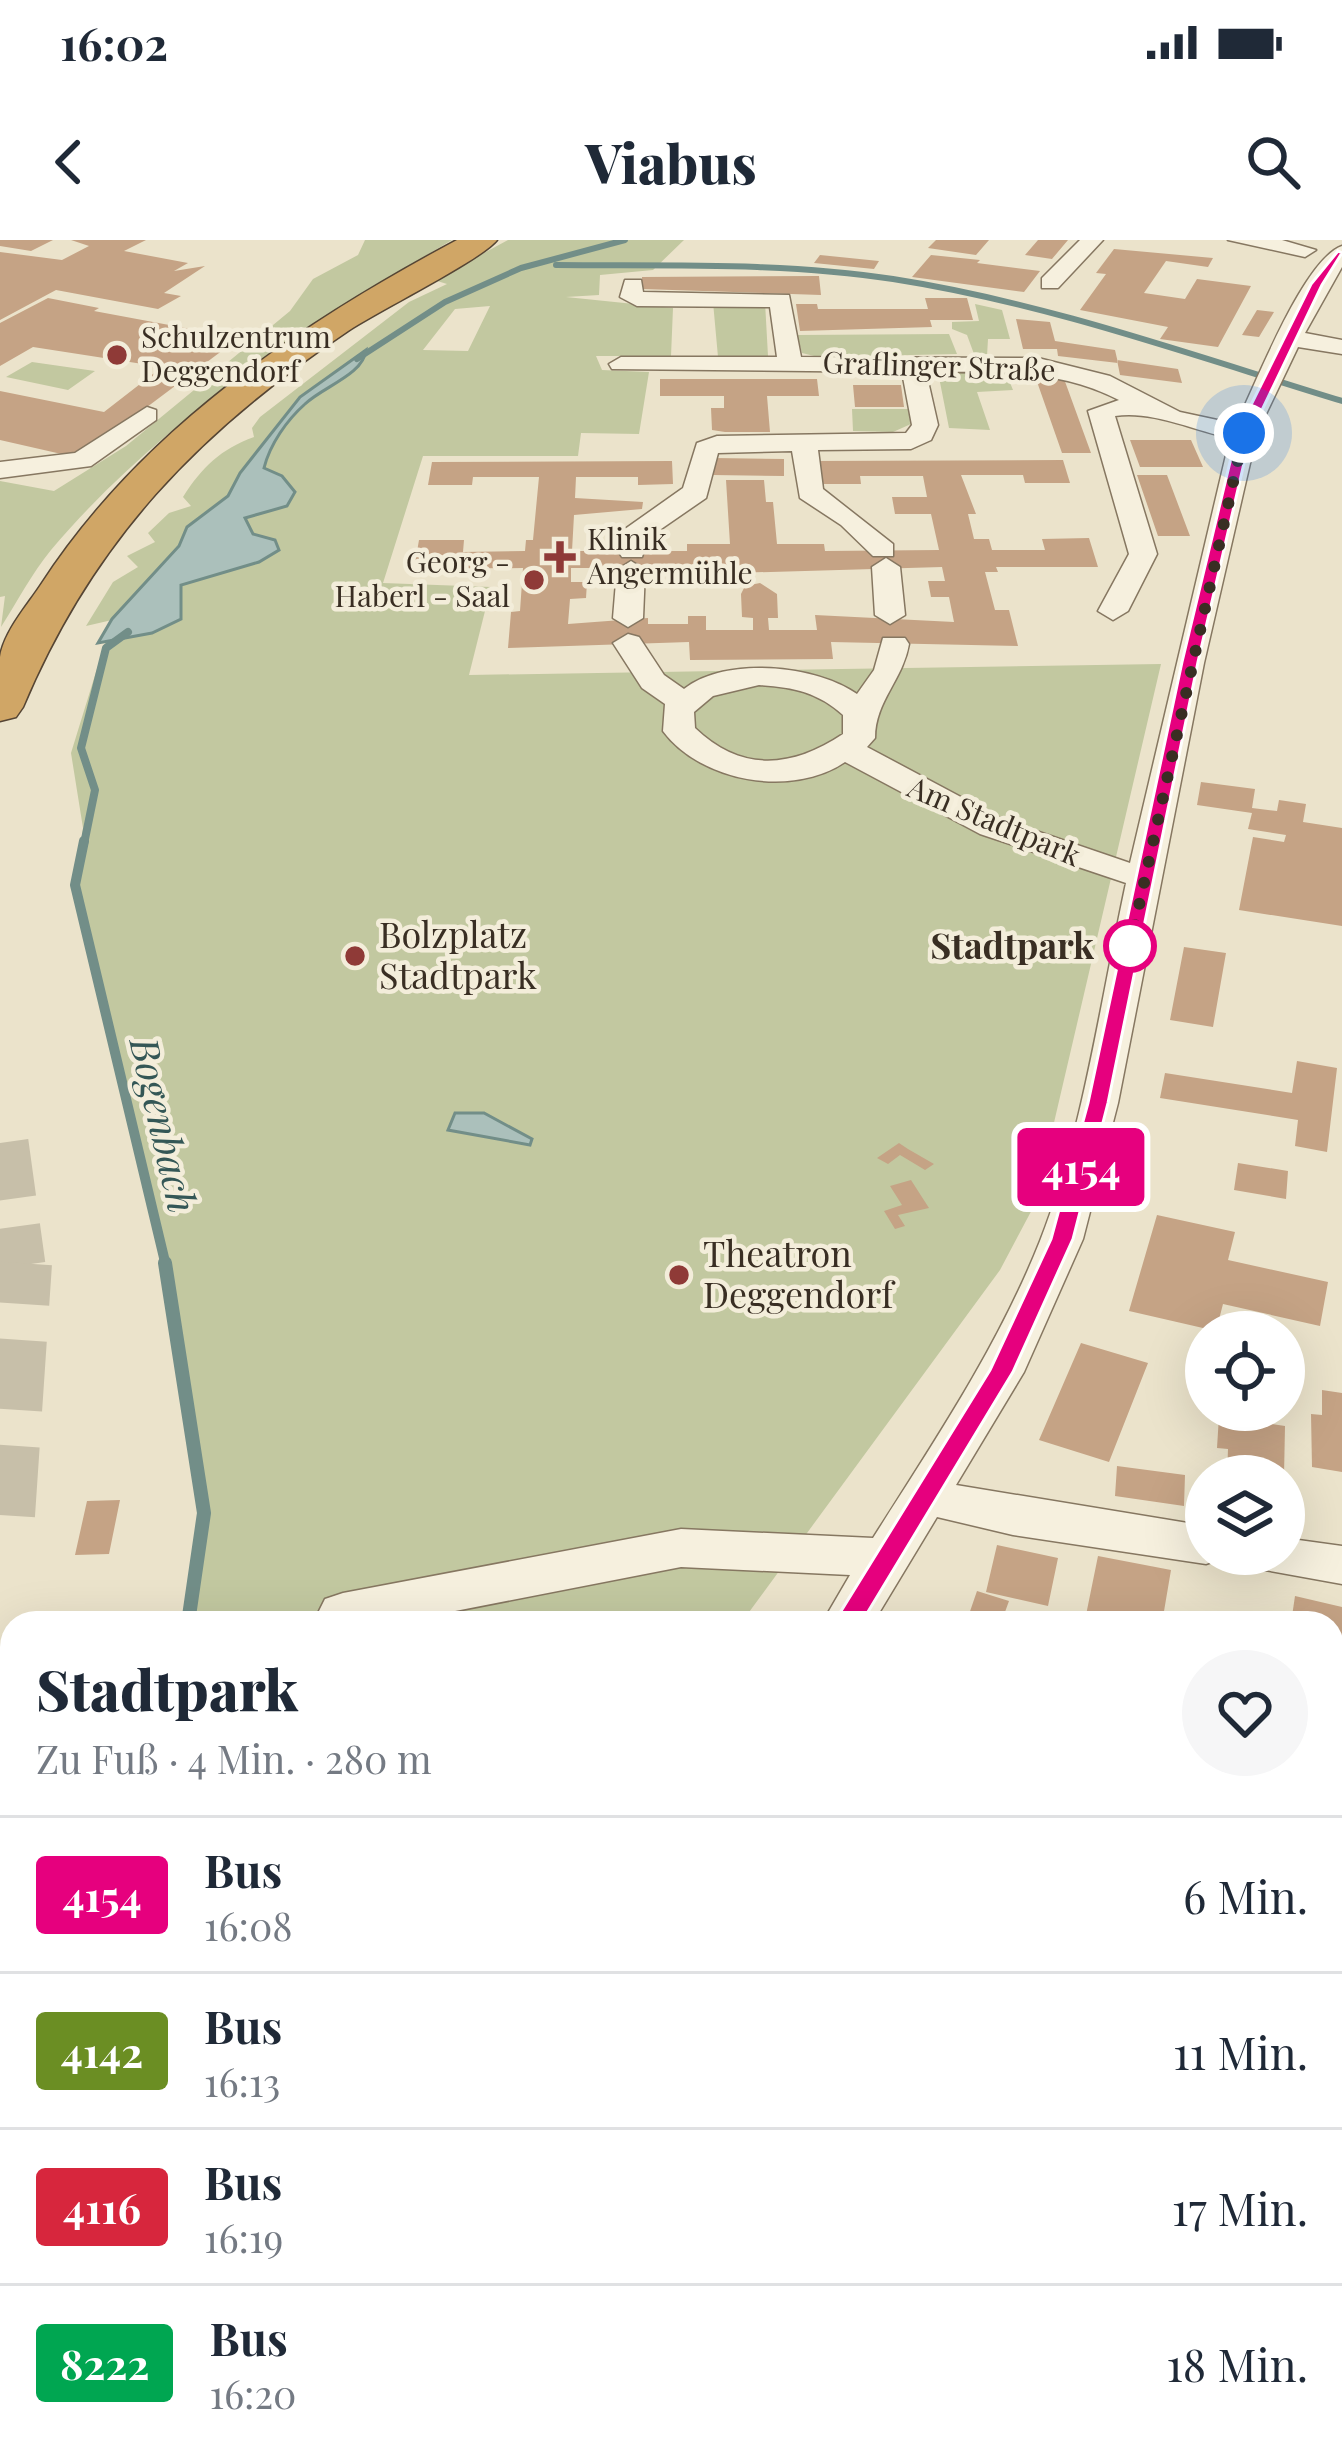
<!DOCTYPE html>
<html lang="de">
<meta charset="utf-8">
<style>
:root{--surface:#fff;--page:#f6f6f7;--text:#1f2937;--muted:#747a83;--line:#e0e1e3}
body{margin:0;font-family:"Playfair Display",serif;background:var(--page);color:var(--text);height:100vh;display:flex;flex-direction:column;font-size:45px;white-space:nowrap}
*{box-sizing:border-box;margin:0}
p{font-size:39px;color:var(--muted)}
.icon{flex:none;width:66px;height:66px;fill:none;stroke:currentColor;stroke-width:2;stroke-linecap:round;stroke-linejoin:round}
.map{position:relative;flex:1;overflow:hidden}
.panel{position:absolute;left:0px;top:1371px;width:1344px;height:852px;display:flex;flex-direction:column;background:var(--surface);border-radius:36px 36px 0 0;box-shadow:0 12px 48px #0002}
.panel>*{flex:none}
.badge{padding:0 24px;border-radius:9px;font-size:42px;line-height:78px}
.fabs{position:absolute;left:1185px;top:1071px;display:grid;gap:24px}
.fabs a{display:grid;place-items:center;width:120px;height:120px;border-radius:50%;background:var(--surface);box-shadow:0 12px 48px #0002;font-size:60px}
.you{position:absolute;width:60px;height:60px;margin:-30px;border:9px solid #fff;border-radius:50%;background:#1a73e8;box-shadow:0 0 0 18px #1a73e833}
.map>.badge{position:absolute;translate:-50% -50%;box-shadow:0 0 0 6px #fff}
.round{display:grid;place-items:center;flex:none;width:126px;height:126px;border-radius:63px;background:var(--page)}
.head{display:flex;align-items:center;justify-content:space-between;height:204px;padding:0 36px}
h1{font-size:57px;font-weight:800;line-height:90px}
ul{padding:0;list-style:none}
li{display:flex;align-items:center;gap:36px;height:156px;padding:0 36px;border-top:3px solid var(--line)}
li div{flex:1}
li b{display:block;font-size:45px}
li em{font-style:normal}
li .badge{min-width:132px;font-weight:700;text-align:center}
.status{display:flex;justify-content:space-between;align-items:center;height:84px;padding:0 60px;background:var(--surface);direction:ltr}
.status svg{height:33px;fill:currentColor}
header{display:flex;justify-content:space-between;align-items:center;height:156px;padding:0 36px;background:var(--surface);font-size:54px;font-weight:800}
.map>svg:first-child{display:block}
.green{fill:#c2c8a0;fill-rule:evenodd}
.water{fill:#abc0bb;stroke:#728e88;stroke-width:3}
.lines{fill:none;stroke-linecap:round;stroke-linejoin:round}
.stream-far4{stroke:#728e88;stroke-width:6}
.stream-far3{stroke:#728e88;stroke-width:8}
.stream-far2{stroke:#728e88;stroke-width:10}
.stream-far1{stroke:#728e88;stroke-width:14}
.stream{stroke:#728e88;stroke-width:16}
.building{fill:#c5a385;fill-rule:evenodd}
.highway-tunnel-far1{stroke:#c7bfa9;stroke-width:57;stroke-dasharray:57 28;stroke-linecap:butt}
.highway-tunnel{stroke:#c7bfa9;stroke-width:70;stroke-dasharray:70 36;stroke-linecap:butt}
.minor-casing{stroke:#867761;stroke-width:3}
.major-casing{stroke:#554534;stroke-width:3}
.highway-casing{stroke:#554534;stroke-width:3}
.minor{fill:#f6f0de;fill-rule:evenodd}
.major{fill:#e9d8a8;fill-rule:evenodd}
.highway{fill:#d0a666;fill-rule:evenodd}
.line{fill:#e6007e;stroke:#fff;stroke-width:3}
.walk{stroke:#392e23;stroke-width:12;stroke-dasharray:0 21.6}
.poi-dot{fill:#8f3a37;stroke:#f3edda;stroke-width:4.5}
.stop-dot{fill:#fff;stroke:#e6007e;stroke-width:6}
.labels{text-anchor:middle;stroke-width:9;stroke-linejoin:round;paint-order:stroke}
.far-poi-label{font-size:30px;fill:#392e23;stroke:#f3edda;text-anchor:start}
.far-street-label{font-size:30px;fill:#392e23;stroke:#f3edda}
.poi-label{font-size:36px;fill:#392e23;stroke:#f3edda;text-anchor:start}
.stop-label{font-size:36px;font-weight:bold;fill:#392e23;stroke:#f3edda;text-anchor:end}
.water-label{font-size:39px;font-style:italic;fill:#345756;stroke:#f3edda}
</style>
<div class="status"><b>16:02</b><svg viewBox="0 0 49 12"><path d="M0 12V9h3v3zM5 12V6h3v6zM10 12V3h3v9zM15 12V0h3v12zM26 1h20v11H26zM47 4h2v5h-2z"/></svg></div>
<header><svg class="icon" aria-label="back" viewBox="0 0 24 24"><path d="M15 5l-7 7 7 7"/></svg>Viabus<svg class="icon" aria-label="search" viewBox="0 0 24 24"><circle cx="10" cy="10" r="6"/><path d="M15 15l6 6"/></svg></header>
<div class="map">
<svg width="1342" height="2223" viewBox="0 0 1342 2223">
<rect width="100%" height="100%" fill="#ebe3cb"/>
<path class="green" d="M365,0H452C308,85 160,181 51,310C32,333 17,362 1,387L5,356L0,357V241L54,251L126,206L290,71L313,39L358,15Z
M508,0H684L653,30L600,35L599,55L566,57L673,68L671,116H596L602,130L649,132L639,194L581,193L578,216H423L383,343L491,347L469,435L1161,424L1035,964L1000,1030L741,1383H188L204,1273L172,1052L75,645L83,588L71,513L112,380L86,386L113,342L138,327L127,316L155,302L148,293L169,273L191,266L183,257C202,227 221,209 254,197L252,188L260,177L409,62L447,44L434,40ZM490,66L468,111L423,110L455,69Z
M713,62H765L768,116L718,117Z
M975,64L1002,70L1010,99H988L987,116L974,114L967,95L952,89V82L979,81Z
M949,94L957,114L818,117L802,113L797,95Z
M32,122L95,131L68,150L6,137Z
M937,127L1004,128L1013,150L977,152L990,190L949,188Z
M852,169H908L911,184L893,192L853,191Z
M9,1790L12,2211H17L12,2223H0V1804Z"/>
<path class="water" d="M366,110C363,135 324,146 305,164C287,180 270,204 264,228L282,236L295,252L287,266L245,278L253,294L275,300L279,310L259,322L181,345V379L152,393L98,403L112,379L179,306L187,287L228,256L240,233L300,157Z
M455,873H484L532,899L530,905L448,890Z"/>
<g class="lines">
<path class="stream-far4" d="M556,25C668,26 782,22 893,39C1047,63 1194,116 1342,161
M357,119L445,62L521,28L625,0"/>
<path class="stream-far3" d="M84,604L95,550L81,508L106,408L128,392"/>
<path class="stream-far2" d="M84,601L75,645L166,1026"/>
<path class="stream-far1" d="M165,1023L204,1273L188,1383"/>
<path class="stream" d="M0,1750L12,1730"/>
</g>
<path class="building" d="M0,0H53L31,11L0,6Z
M71,0H146L124,11L188,23L174,31L205,26L164,53L181,56L158,69L56,50L0,80V12L62,20L89,6Z
M936,0H989L976,15L928,8Z
M1038,0H1068L1052,19L1025,15Z
M1114,9L1213,18L1208,27L1166,21L1144,53L1185,59L1197,39L1251,46L1218,107L1160,99L1168,87L1080,70L1106,34L1096,33Z
M820,15L879,21L874,29L814,23Z
M931,15L980,20L977,23L1040,31L1024,52L912,37Z
M819,36L821,55L642,49V37Z
M48,58L99,68L94,71L239,98L79,218L0,200V151L104,172L162,127L33,107L0,126V83Z
M925,58H967L973,80H930L932,87L800,91L796,64H817L818,69H928Z
M1257,70L1274,72L1259,97L1242,95Z
M1016,79L1050,82L1055,101L1115,110L1118,123L1058,116L1057,109H1023Z
M1117,120L1178,129L1182,143L1120,135Z
M1035,136H1063L1091,213H1062Z
M660,139H817L819,156H767L770,192H725L712,190L711,168H724V156H660Z
M853,145H901L904,167H855Z
M1130,200H1191L1203,227H1140Z
M714,218L784,219V236L713,235Z
M1063,220L1070,243H1025L1023,235H961L976,274H968L974,299H989L992,310H1045L1042,299L1089,298L1098,327H996L998,332H985L995,370H1009L1018,406L831,402L833,419L690,420L689,402L508,408L511,372L520,371L523,328L414,329L419,300H464L463,312L525,311L526,300H533L539,237H473L472,245H428L432,222L672,221L673,244L638,245V237H576L575,258L643,262L642,269L574,275L572,311H687V304H730L726,240H764L766,262H773L777,304H824L825,311L939,310L931,274H895L892,257H927L923,236H860L861,244H816L813,221ZM942,327L945,341H928L931,357H949L954,382L815,375L817,390H769L768,378H778L777,354L760,343L745,346L741,354L742,377L753,378V390H706V376H688V384H648V378L568,384L570,359L586,358L587,342H571V328H731L732,333Z
M1137,235H1167L1190,296H1158Z
M1201,542L1255,549L1252,568L1277,571L1279,560L1306,564L1303,582L1342,588V686L1239,670L1253,597L1284,602L1286,595L1248,589L1252,573L1197,565Z
M1184,707L1226,713L1213,787L1170,780Z
M1297,821L1337,828L1327,912L1295,906L1298,880L1160,858L1165,833L1292,853Z
M899,903L908,909L934,924L925,930L900,915L888,924L877,918Z
M1238,923L1288,931L1286,959L1234,950Z
M911,940L929,968L898,975L905,986L895,989L884,971L902,965L890,946Z
M1157,975L1235,992L1228,1020L1328,1042L1320,1086L1223,1064L1216,1091L1129,1071Z
M1081,1103L1148,1123L1109,1222L1039,1200Z
M1322,1150L1342,1153V1232L1312,1227L1311,1174L1322,1175Z
M1219,1176L1285,1186L1284,1236H1227L1228,1209L1217,1208Z
M1117,1226L1185,1235L1184,1266L1115,1256Z
M120,1260L109,1314L75,1315L87,1261Z
M997,1305L1058,1318L1048,1366L986,1352Z
M1098,1316L1171,1330L1162,1383L1086,1375Z
M977,1351L1009,1361L1001,1383H966Z
M1295,1356L1342,1367V1428L1332,1425V1383H1291Z
M1332,1665L1342,1666V1786L1334,1785Z
M700,2211H790L783,2223H717Z"/>
<g class="lines">
<path class="highway-tunnel-far1" d="M0,903L17,1026"/>
<path class="highway-tunnel" d="M0,1275L17,1023"/>
<defs>
<path id="minor" d="M1080,0H1103L1058,48H1042V38Z
M1228,0H1282L1316,10L1305,17Z
M1342,6V27L1305,93L1342,100V114L1298,107L1257,193L1204,423L1118,863L1083,999L1024,1132L956,1245L1206,1286V1314H1226L1223,1318L1206,1324L1013,1295L937,1277L873,1383H822L850,1335L681,1327L394,1383H323L318,1373L325,1359L343,1353L681,1289L873,1298C934,1202 998,1107 1040,1001C1083,892 1101,759 1126,643L980,594L845,522C792,558 701,542 663,491L665,464L642,448L613,403L628,394L639,397L664,435L684,449C725,416 816,425 857,454L874,430L883,398H905L909,404C903,440 875,461 875,498L867,507L1004,580L1130,623L1230,198C1193,190 1151,170 1115,176L1157,314L1128,371L1113,380L1098,371L1129,314L1088,171L1119,160C1057,128 994,132 926,132L938,185L931,200L911,209L818,210L823,249L893,304V316H873L841,285L800,258L792,211L718,213L706,258L648,298L642,317H622L618,311L625,289L683,248L697,203L717,196L906,193L912,185L902,132L612,129L609,124L621,117H777L770,67L637,66L620,57L625,40H641L643,52L789,55L801,117L1038,118L1110,136L1180,172L1236,184C1256,144 1303,20 1342,6ZM759,445C792,447 818,452 843,475V494C792,528 742,533 695,488L694,472L713,456Z
M147,167L156,170V180L91,226L0,238V222L75,213Z
M886,318L900,327L905,375L890,384L875,375L872,327Z
M631,321L645,330L643,378L628,387L613,378L617,330Z
M1284,1298L1342,1306V1344L1248,1327L1240,1314H1284Z
M314,2211H384L379,2223H309Z
M1115,2211H1183L1186,2223H1118Z"/>
<path id="major" d="M0,1629L12,1632V1696L0,1693Z
M1332,1885H1342V1961H1332Z"/>
<path id="highway" d="M457,0H497C481,20 378,71 348,91C199,191 93,300 23,467L16,477L0,481C0,461 0,437 0,417C4,392 26,367 40,346C140,191 298,85 457,0Z"/>
</defs>
<use href="#minor" class="minor-casing"/>
<use href="#major" class="major-casing"/>
<use href="#highway" class="highway-casing"/>
<use href="#minor" class="minor"/>
<use href="#major" class="major"/>
<use href="#highway" class="highway"/>
</g>
<path class="line" d="M1338,11L1342,13L1322,45L1251,193L1198,422L1108,863L1073,999L1013,1132L857,1390H838V1376L990,1130L1051,999L1088,863L1182,422L1237,193L1311,44Z"/>
<g class="lines">
<path class="walk" d="M1130,706L1244,193"/>
</g>
<g class="poi-dot">
<circle cx="117" cy="115" r="12"/>
<path d="M554 299h12v12h12v12h-12v12h-12v-12h-12v-12h12z"/>
<circle cx="534" cy="340" r="12"/>
<circle cx="355" cy="716" r="12"/>
<circle cx="679" cy="1035" r="12"/>
</g>
<circle class="stop-dot" cx="1130" cy="706" r="24"/>
<g class="labels">
<g class="far-poi-label">
<text x="141" y="108">Schulzentrum<tspan x="141" dy="34">Deggendorf</tspan></text>
<text x="587" y="310">Klinik<tspan x="587" dy="34">Angermühle</tspan></text>
<text x="510" y="333" text-anchor="end">Georg -<tspan x="510" dy="34">Haberl - Saal</tspan></text>
</g>
<g class="far-street-label">
<text transform="translate(939 127) rotate(2)" y="10">Graflinger Straße</text>
<text transform="translate(994 582) rotate(23)" y="10">Am Stadtpark</text>
</g>
<g class="poi-label">
<text x="379" y="708">Bolzplatz<tspan x="379" dy="41">Stadtpark</tspan></text>
<text x="703" y="1027">Theatron<tspan x="703" dy="41">Deggendorf</tspan></text>
</g>
<g class="stop-label">
<text x="1094" y="719">Stadtpark</text>
</g>
<g class="water-label">
<text transform="translate(163 885) rotate(77)" y="14">Bogenbach</text>
</g>
</g>
</svg>
<div class="fabs">
<a><svg class="icon" aria-label="locate" viewBox="0 0 24 24"><circle cx="12" cy="12" r="6"/><path d="M12 2v4M12 18v4M2 12h4M18 12h4"/></svg></a>
<a><svg class="icon" aria-label="layers" viewBox="0 0 24 24"><path d="M12 4l9 5-9 5-9-5zM3 14l9 5 9-5"/></svg></a>
</div>
<div class="you" style="left:1244px;top:193px"></div>
<b class="badge" style="left:1081px;top:927px;background:#e6007e;color:#fff">4154</b>
<section class="panel">
<div class="head"><div><h1>Stadtpark</h1><p>Zu Fuß · 4 Min. · 280 m</p></div><a class="round"><svg class="icon" aria-label="heart" viewBox="0 0 24 24"><path d="M12 20l-8-8c-3-5 5-10 8-4 3-6 11-1 8 4z"/></svg></a></div>
<ul>
<li><span class="badge" style="background:#e6007e;color:#fff">4154</span><div><b>Bus</b><p>16:08</p></div><em>6 Min.</em></li>
<li><span class="badge" style="background:#6b8e23;color:#fff">4142</span><div><b>Bus</b><p>16:13</p></div><em>11 Min.</em></li>
<li><span class="badge" style="background:#d7263d;color:#fff">4116</span><div><b>Bus</b><p>16:19</p></div><em>17 Min.</em></li>
<li><span class="badge" style="background:#00a651;color:#fff">8222</span><div><b>Bus</b><p>16:20</p></div><em>18 Min.</em></li>
</ul>
</section>
</div>
